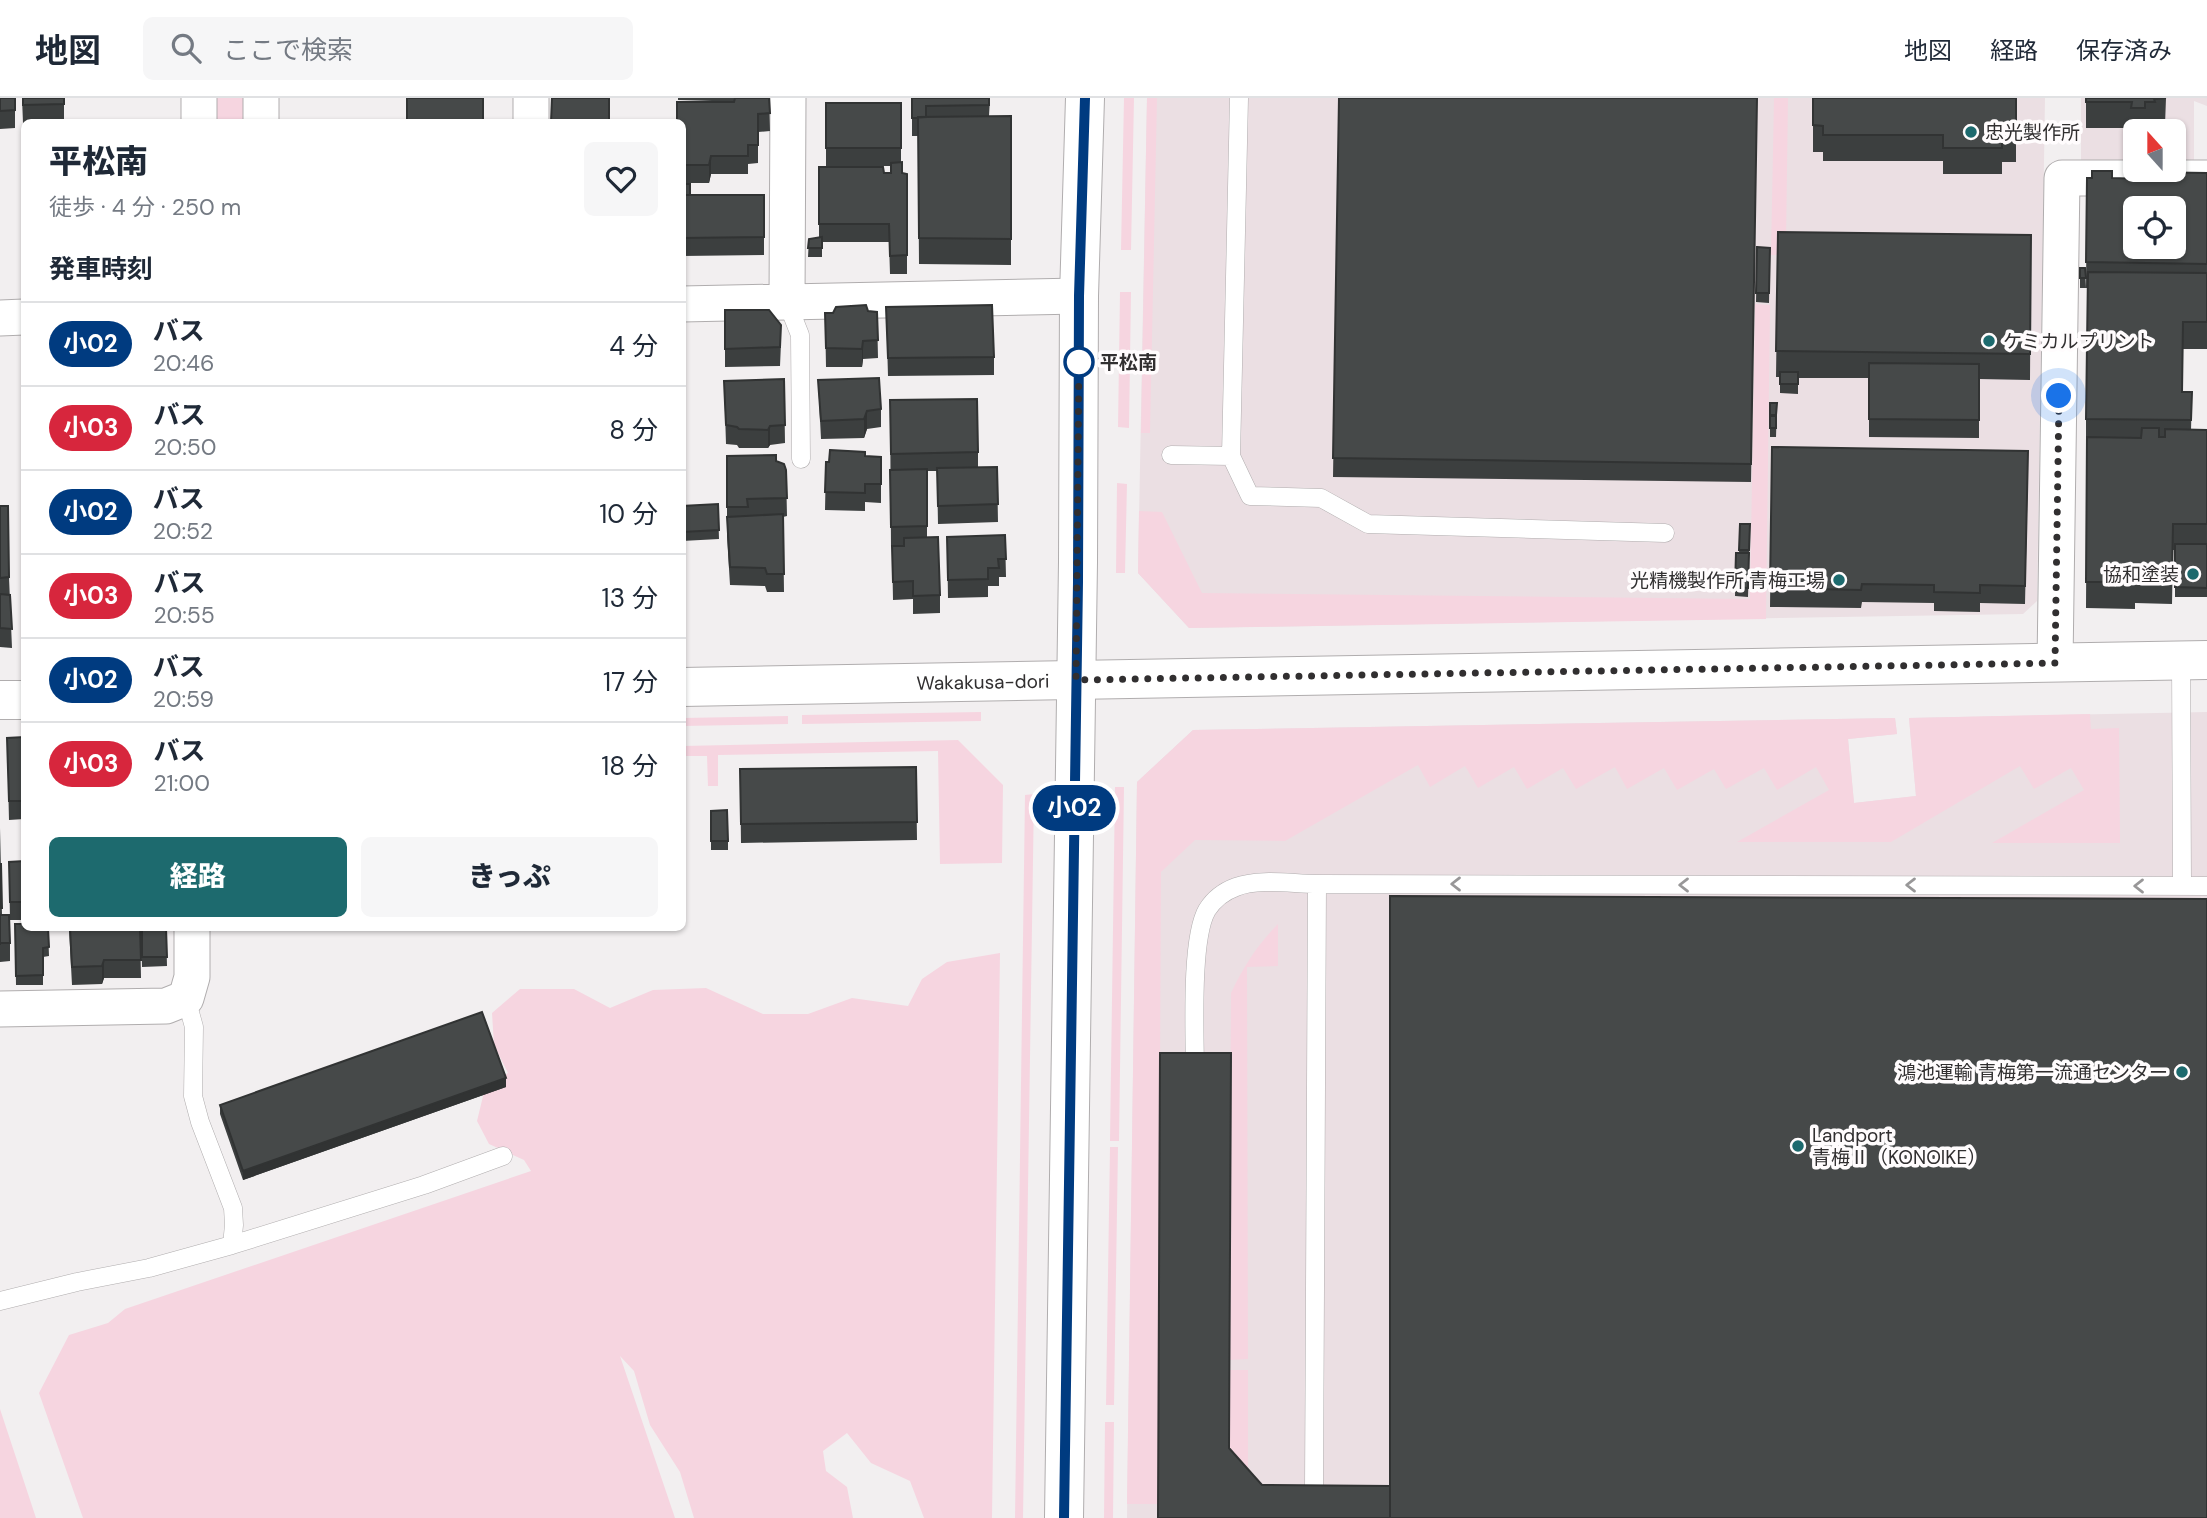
<!DOCTYPE html>
<html lang="ja">
<meta charset="utf-8">
<style>
:root{--surface:#fff;--page:#f6f6f7;--text:#1f2937;--muted:#747a83;--line:#e0e1e3;--accent:#1d6a6e}
body{margin:0;font-family:"DM Sans","Noto Sans JP",sans-serif;background:var(--page);color:var(--text);height:100vh;display:flex;flex-direction:column;font-size:26px;white-space:nowrap}
*{box-sizing:border-box;margin:0}
p{font-size:23px;color:var(--muted)}
.icon{flex:none;width:38px;height:38px;fill:none;stroke:currentColor;stroke-width:2;stroke-linecap:round;stroke-linejoin:round}
.map{position:relative;flex:1;overflow:hidden}
.details{position:absolute;left:21px;top:21px;width:665px;height:812px;display:flex;flex-direction:column;background:var(--surface);border-radius:10px;box-shadow:0 2px 5px #0004}
.details>*{flex:none}
.badge{padding:0 14px;border-radius:23px;font-size:24px;line-height:46px}
.needle{width:46px;rotate:339deg}
.controls{position:absolute;left:2123px;top:21px;display:grid;gap:14px}
.controls a{display:grid;place-items:center;width:63px;height:63px;border-radius:10px;background:var(--surface);box-shadow:0 2px 5px #0004;font-size:35px}
.you{position:absolute;width:35px;height:35px;margin:-18px;border:5px solid #fff;border-radius:50%;background:#1a73e8;box-shadow:0 0 0 10px #1a73e833}
.map>.badge{position:absolute;translate:-50% -50%;box-shadow:0 0 0 4px #fff}
h2{padding:0 28px;font-size:26px;line-height:63px}
.round{display:grid;place-items:center;flex:none;width:74px;height:74px;border-radius:10px;background:var(--page)}
.summary{display:flex;align-items:center;justify-content:space-between;height:119px;padding:0 28px}
h1{font-size:33px;font-weight:800;line-height:52px}
.primary-button{display:flex;gap:14px;margin-top:auto;padding:14px 28px}
.primary-button a{flex:1;height:80px;border-radius:10px;background:var(--accent);color:#fff;font-size:28px;font-weight:800;line-height:80px;text-align:center}
.primary-button a+a{background:var(--page);color:var(--text)}
ul{padding:0;list-style:none}
li{display:flex;align-items:center;gap:21px;height:84px;padding:0 28px;border-top:2px solid var(--line)}
li div{flex:1}
li b{display:block;font-size:26px}
li em{font-style:normal}
li .badge{min-width:77px;font-weight:700;text-align:center}
header{display:flex;align-items:center;gap:42px;box-sizing:border-box;height:98px;padding:0 35px;background:var(--surface);border-bottom:2px solid var(--line)}
header strong{font-size:33px}
nav{display:flex;gap:38px;margin-inline-start:auto;font-size:24px}
.search{width:490px;height:63px;background:var(--page);display:flex;align-items:center;gap:18px;box-sizing:border-box;padding:0 24px;border-radius:10px;color:var(--muted);font-size:26px}
.map>svg:first-child{display:block}
.built{fill:#ebdfe3}
.green{fill:#f6d5e0}
.lines{fill:none;stroke-linecap:round;stroke-linejoin:round}
.service-casing{stroke:#b0adae;stroke-width:19}
.minor-casing{stroke:#b0adae;stroke-width:37}
.tertiary-casing{stroke:#b0adae;stroke-width:40}
.service{stroke:#fff;stroke-width:18}
.minor{stroke:#fff;stroke-width:35}
.tertiary{stroke:#fff;stroke-width:38}
.wall{fill:#3c3f3f}
.shaded-wall{fill:#313333}
.building{fill:#464949;stroke:#313333;stroke-width:2;fill-rule:evenodd}
.oneway{stroke:#989798}
.line-casing{stroke:#fff;stroke-width:16}
.line{stroke:#003b80;stroke-width:10}
.walk{stroke:#312f30;stroke-width:7;stroke-dasharray:0 12.6}
.poi-dot{fill:#1d6a6e;stroke:#fffcfd;stroke-width:2.5}
.stop-dot{fill:#fff;stroke:#003b80;stroke-width:3.5}
.labels{text-anchor:middle;stroke-width:7;stroke-linejoin:round;paint-order:stroke}
.poi-label{font-size:19px;fill:#312f30;stroke:#fffcfd;text-anchor:start}
.stop-label{font-size:19px;font-weight:bold;fill:#312f30;stroke:#fffcfd;text-anchor:start}
.street-label{font-size:19px;fill:#312f30;stroke:#fffcfd}
</style>
<header>
<strong>地図</strong>
<div class="search"><svg class="icon" aria-label="search" viewBox="0 0 24 24"><circle cx="10" cy="10" r="6"/><path d="M15 15l6 6"/></svg>ここで検索</div>
<nav><a>地図</a><a>経路</a><a>保存済み</a></nav>
</header>
<div class="map">
<svg width="2207" height="1420" viewBox="0 0 2207 1420">
<rect width="100%" height="100%" fill="#f2eff0"/>
<path class="built" d="M1147,0H2045L2037,503L2023,516L1189,530L1138,475Z
M2081,0H2207V8L2194,3V64H2174V33H2135V63H2081Z
M2207,614V1420H1127L1137,684L1193,632L1895,620L1897,636L1848,641L1854,705L1916,698L1909,620Z"/>
<path class="green" d="M210,0H249V24H210Z
M1124,0H1134L1131,152H1121Z
M1147,0H1157L1150,335H1141Z
M1774,0H1788L1786,143L2031,145V159L1771,157Z
M1120,194H1131L1129,330L1118,329Z
M1755,206L1770,207L1766,521L1189,530L1138,475L1139,413L1162,414L1202,495L1750,501Z
M1117,385L1127,386L1125,475H1116Z
M981,614V623L802,626V617Z
M2090,616L2091,631L2119,630L2120,745H1992L2084,692L2071,670L2034,691L2020,668L1891,744H1737L1829,692L1816,669L1777,692L1764,670L1726,691L1714,671L1677,692L1664,670L1627,691L1615,669L1576,691L1563,670L1527,691L1514,669L1478,690L1465,668L1430,689L1418,667L1285,743L1195,742L1161,774L1158,1406H1127L1137,684L1193,632L1895,620L1897,636L1848,641L1854,705L1916,698L1909,620Z
M788,618V626L683,628V620Z
M958,642L1003,687L1002,765L940,766L938,653L718,657V688H708L707,658H683V648Z
M1115,689H1124L1119,1043H1110Z
M1034,696L1023,1420H1015L1025,697Z
M1278,826V868L1247,869L1248,1261L1229,1262L1231,895C1244,868 1257,847 1278,826Z
M1000,855L992,1420H924L910,1383L871,1365L847,1335L823,1353L826,1373L847,1389L853,1420H694L680,1374L650,1327L634,1273L620,1258L675,1420H83L39,1295L69,1237L108,1225L125,1211L531,1073L524,1062L489,1046L477,1023L485,990L508,975L494,947L492,915L520,891H574L610,910L653,892L706,890L763,916H808L852,900L908,908L922,881L947,864Z
M1110,1049H1118L1114,1307H1106Z
M1229,1272H1248V1388H1229Z
M0,1311L36,1420H0Z
M1105,1324H1114L1113,1420H1104Z"/>
<g class="lines">
<defs>
<path id="service" d="M1239,0L1231,358L1250,398L1321,400L1368,426L1665,435
M787,204L800,237L801,361
M1171,357L1231,358
M2181,562L2182,788
M186,900L194,929L193,998L200,1024L233,1110L234,1127L232,1147
M1195,977C1195,940 1190,841 1207,812C1214,801 1225,793 1236,789C1260,780 1292,786 1317,786
M0,1203L77,1184L149,1170L232,1147L424,1087L503,1058
M1314,1392L1317,786L2207,788"/>
<path id="minor" d="M199,24V0
M261,24V0
M531,24V0
M787,204L788,0
M682,206L1079,198
M0,220L24,219
M2055,565L2062,80H2207
M0,911L166,908L186,900L192,879V830"/>
<g id="tertiary">
<path id="s1" d="M682,589L2207,562"/>
<path d="M0,602H24"/>
<path d="M1064,1420L1078,464L1079,198L1085,0"/>
</g>
</defs>
<use href="#service" class="service-casing"/>
<use href="#minor" class="minor-casing"/>
<use href="#tertiary" class="tertiary-casing"/>
<use href="#service" class="service"/>
<use href="#minor" class="minor"/>
<use href="#tertiary" class="tertiary"/>
</g>
<path class="wall" d="M0,0H15V30L0,31Z
M22,0H64V24L23,25Z
M678,0H769L770,33L758,34V65L748,66V76H711L709,85H682V24L712,4V3L678,2Z
M912,0H990L989,18H1011V167L919,166L918,38H912Z
M1339,0H1757L1751,384L1333,379Z
M1813,0H2016V64H2002V76H1943V63H1823V54H1813Z
M2086,0H2166L2165,27H2155V30H2145V33H2135V36H2131V30H2086Z
M826,5H901V64L902,75L907,76V176H890L889,144H822V159H808L809,141L819,140V69L891,75V68H826Z
M2207,75V251H2183L2182,294H2192L2191,332H2207V499H2175V452H2173L2172,506L2135,505V511L2086,510L2087,347H2086V321L2088,190H2086L2087,80L2143,81Z
M682,86L690,97H764V157L682,158Z
M1778,134L2031,137L2030,282L1979,281V340L1869,339V280H1798V296L1780,295V279H1776Z
M1757,149L1770,150L1769,205L1756,204Z
M2080,170H2085L2086,190H2080Z
M886,209L994,259V277L888,278Z
M725,212L781,245L780,268L725,269Z
M868,213L877,214L878,260L863,261L862,269H826L825,215H833Z
M784,281L785,345L770,347L768,350H739L737,347L726,346L724,283Z
M818,282L881,311V329L867,331L864,340L821,341Z
M890,302L978,354V369H997L998,424L938,426L937,373H927V440L940,497V515L913,516V501L893,502L892,448L904,447L891,448Z
M1770,305H1777L1776,339H1770Z
M1772,349L2028,371L2025,506L1980,505V514L1934,513V505L1862,504L1861,510L1770,509Z
M727,358L776,363L786,372L787,418L783,419L784,494H767L765,488L730,487L727,438Z
M865,358L881,359V405L865,404V413L825,412L826,364Z
M718,406L719,441L682,443V408Z
M0,408L9,479L12,550L0,549Z
M1740,426H1750L1748,499L1735,498L1736,455H1739Z
M1005,437L1006,479H999V488H988V499L948,500L947,439Z
M24,639V721L9,722L7,640Z
M916,669L917,742L741,745L740,671Z
M711,713L728,743V752H711Z
M0,730L2,817L10,845V863L0,864V865Z
M24,763V822H10L9,764Z
M15,826L48,830L49,858L43,859V887H16Z
M69,830H140L141,880H104L102,886L72,887Z
M141,830H166L167,868L142,869Z
M506,989L243,1082L220,1016V1007Z"/>
<path class="shaded-wall" d="M711,58V76L709,85V67Z
M863,243V261L862,269V251Z
M867,313V331L864,340V321Z
M770,328V347L768,350V332Z
M104,862V880L102,886V868Z
M506,980V989L243,1082V1073Z"/>
<path class="building" d="M0,0H15V12L0,13Z
M23,0H64V6L23,7Z
M407,0H483V24H407Z
M552,0H609V24H551Z
M735,0H769L770,15L758,16V47H748V58H711L709,67H682V24H677V4H734Z
M912,0H989V7L926,8V19L912,20Z
M1339,0H1757L1751,366L1333,360Z
M1813,0H2016V37H2002V50H1943V37H1823V28L1813,27Z
M2086,0H2166L2154,1L2155,4H2145V10H2131L2132,4H2086Z
M826,5H901V50H826Z
M1011,18V141L919,140L918,19Z
M167,22V24H142V23Z
M902,64V75L907,76V157L890,158L889,126H819V69H883L884,75H891V65Z
M2092,73H2112V80L2143,81L2144,74L2207,75V166L2086,164L2087,80H2092ZM2135,110H2174V149H2135Z
M682,86H690V97H682Z
M682,97H764V139L682,140Z
M1778,134L2031,137L2030,256L1776,253Z
M822,139V150H808L809,141Z
M1757,149L1770,150L1769,195H1756Z
M2080,170H2085L2086,180H2080Z
M2088,174L2207,175V224H2183L2182,294H2192L2191,322L2086,321Z
M866,207L868,213L877,214L878,242L863,243L862,251L826,250L825,215H833L836,209Z
M992,207L994,259L888,260L886,209Z
M725,212H769L781,227L780,249L725,251Z
M1869,265L1979,266V322L1869,321Z
M1780,274H1798V286H1780Z
M879,280L881,311L867,313L864,321L821,323L818,282Z
M784,281L785,327L770,328L768,332L739,331L737,329L726,327L724,283Z
M977,301L978,354L891,356L890,302Z
M1770,305H1777L1776,317H1770Z
M1770,318H1776V330H1770Z
M2142,330H2159V339H2165V331L2207,332V426H2173L2172,480L2135,479V484H2086L2087,339L2141,340Z
M1772,349L2028,353L2025,488L1980,487V495L1934,494V487L1862,486L1861,492L1770,490Z
M830,352L865,354V358L881,359V386H865V395L825,394L826,364H829Z
M776,357V363L784,366L786,372L787,400L747,401L748,409H727V358Z
M997,369L998,406L938,408L937,370Z
M927,371V428L891,429L890,372Z
M718,406L719,432L682,434V408Z
M0,408H8L9,479L0,480Z
M783,416L784,476H767L765,470L730,469L727,419Z
M1740,426H1750L1749,452H1739Z
M1005,437L1006,461H998L999,470H988V481L948,482L947,439Z
M938,439L940,497L913,498V483L893,484L892,448H904V440Z
M2175,446H2207V490L2175,489Z
M1736,455H1749L1748,490L1735,489Z
M0,496L10,497L12,531L0,530Z
M24,639V703H9L7,640Z
M916,669L917,724L741,726L740,671Z
M727,712L728,743H711V713Z
M24,763V804H10L9,764Z
M0,766H1L2,810H0Z
M1390,798L2207,801V1420H1390Z
M0,817H9L10,845H0V847Z
M15,826H24V830H48L49,849L43,850V877L16,878Z
M70,830H140L141,862H104L102,868L72,869Z
M142,830H166L167,859H142Z
M482,914L506,980L243,1073L220,1007Z
M1160,955H1231L1229,1350L1262,1387L1390,1388V1420H1158Z"/>
<defs><path id="oneway-chevron" d="M-2-3.5L2.5 0L-2 3.5" fill="none" stroke-width="1.6" stroke-linecap="round" stroke-linejoin="round" transform="scale(1.75)"/></defs>
<g class="oneway">
<use href="#oneway-chevron" transform="translate(1456 786) rotate(-180)"/>
<use href="#oneway-chevron" transform="translate(1684 787) rotate(-180)"/>
<use href="#oneway-chevron" transform="translate(1911 787) rotate(-180)"/>
<use href="#oneway-chevron" transform="translate(2139 788) rotate(-180)"/>
</g>
<g class="lines">
<defs>
<path id="line" d="M1064,1420L1078,484L1079,198L1085,0"/>
</defs>
<use href="#line" class="line-casing"/>
<use href="#line" class="line"/>
<path class="walk" d="M1079,264V251L1076,582L2055,565L2059,298"/>
</g>
<g class="poi-dot">
<circle cx="1971" cy="34" r="7"/>
<circle cx="1989" cy="243" r="7"/>
<circle cx="2193" cy="476" r="7"/>
<circle cx="1839" cy="482" r="7"/>
<circle cx="2182" cy="974" r="7"/>
<circle cx="1798" cy="1048" r="7"/>
</g>
<circle class="stop-dot" cx="1079" cy="264" r="14"/>
<g class="labels">
<g class="poi-label">
<text x="1985" y="41">忠光製作所</text>
<text x="2003" y="250">ケミカルプリント</text>
<text x="2179" y="483" text-anchor="end">協和塗装</text>
<text x="1825" y="489" text-anchor="end">光精機製作所 青梅工場</text>
<text x="2168" y="981" text-anchor="end">鴻池運輸 青梅第一流通センター</text>
<text x="1812" y="1044">Landport<tspan x="1812" dy="22">青梅Ⅱ（KONOIKE）</tspan></text>
</g>
<g class="stop-label">
<text x="1100" y="271">平松南</text>
</g>
<g class="street-label">
<text dy="7" stroke="none"><textPath href="#s1" startOffset="301">Wakakusa-dori</textPath></text>
</g>
</g>
</svg>
<div class="controls">
<a><svg class="needle" viewBox="-14 -14 28 28"><path d="M0-13l5 13h-10z" fill="#e53935"/><path d="M0 13l5-13h-10z" fill="#747a83"/></svg></a>
<a><svg class="icon" aria-label="locate" viewBox="0 0 24 24"><circle cx="12" cy="12" r="6"/><path d="M12 2v4M12 18v4M2 12h4M18 12h4"/></svg></a>
</div>
<div class="you" style="left:2059px;top:298px"></div>
<b class="badge" style="left:1074px;top:710px;background:#003b80;color:#fff">小02</b>
<section class="details">
<div class="summary"><div><h1>平松南</h1><p>徒歩 · 4 分 · 250 m</p></div><a class="round"><svg class="icon" aria-label="heart" viewBox="0 0 24 24"><path d="M12 20l-8-8c-3-5 5-10 8-4 3-6 11-1 8 4z"/></svg></a></div>
<h2>発車時刻</h2>
<ul>
<li><span class="badge" style="background:#003b80;color:#fff">小02</span><div><b>バス</b><p>20:46</p></div><em>4 分</em></li>
<li><span class="badge" style="background:#d7263d;color:#fff">小03</span><div><b>バス</b><p>20:50</p></div><em>8 分</em></li>
<li><span class="badge" style="background:#003b80;color:#fff">小02</span><div><b>バス</b><p>20:52</p></div><em>10 分</em></li>
<li><span class="badge" style="background:#d7263d;color:#fff">小03</span><div><b>バス</b><p>20:55</p></div><em>13 分</em></li>
<li><span class="badge" style="background:#003b80;color:#fff">小02</span><div><b>バス</b><p>20:59</p></div><em>17 分</em></li>
<li><span class="badge" style="background:#d7263d;color:#fff">小03</span><div><b>バス</b><p>21:00</p></div><em>18 分</em></li>
</ul>
<div class="primary-button"><a>経路</a><a>きっぷ</a></div>
</section>
</div>
